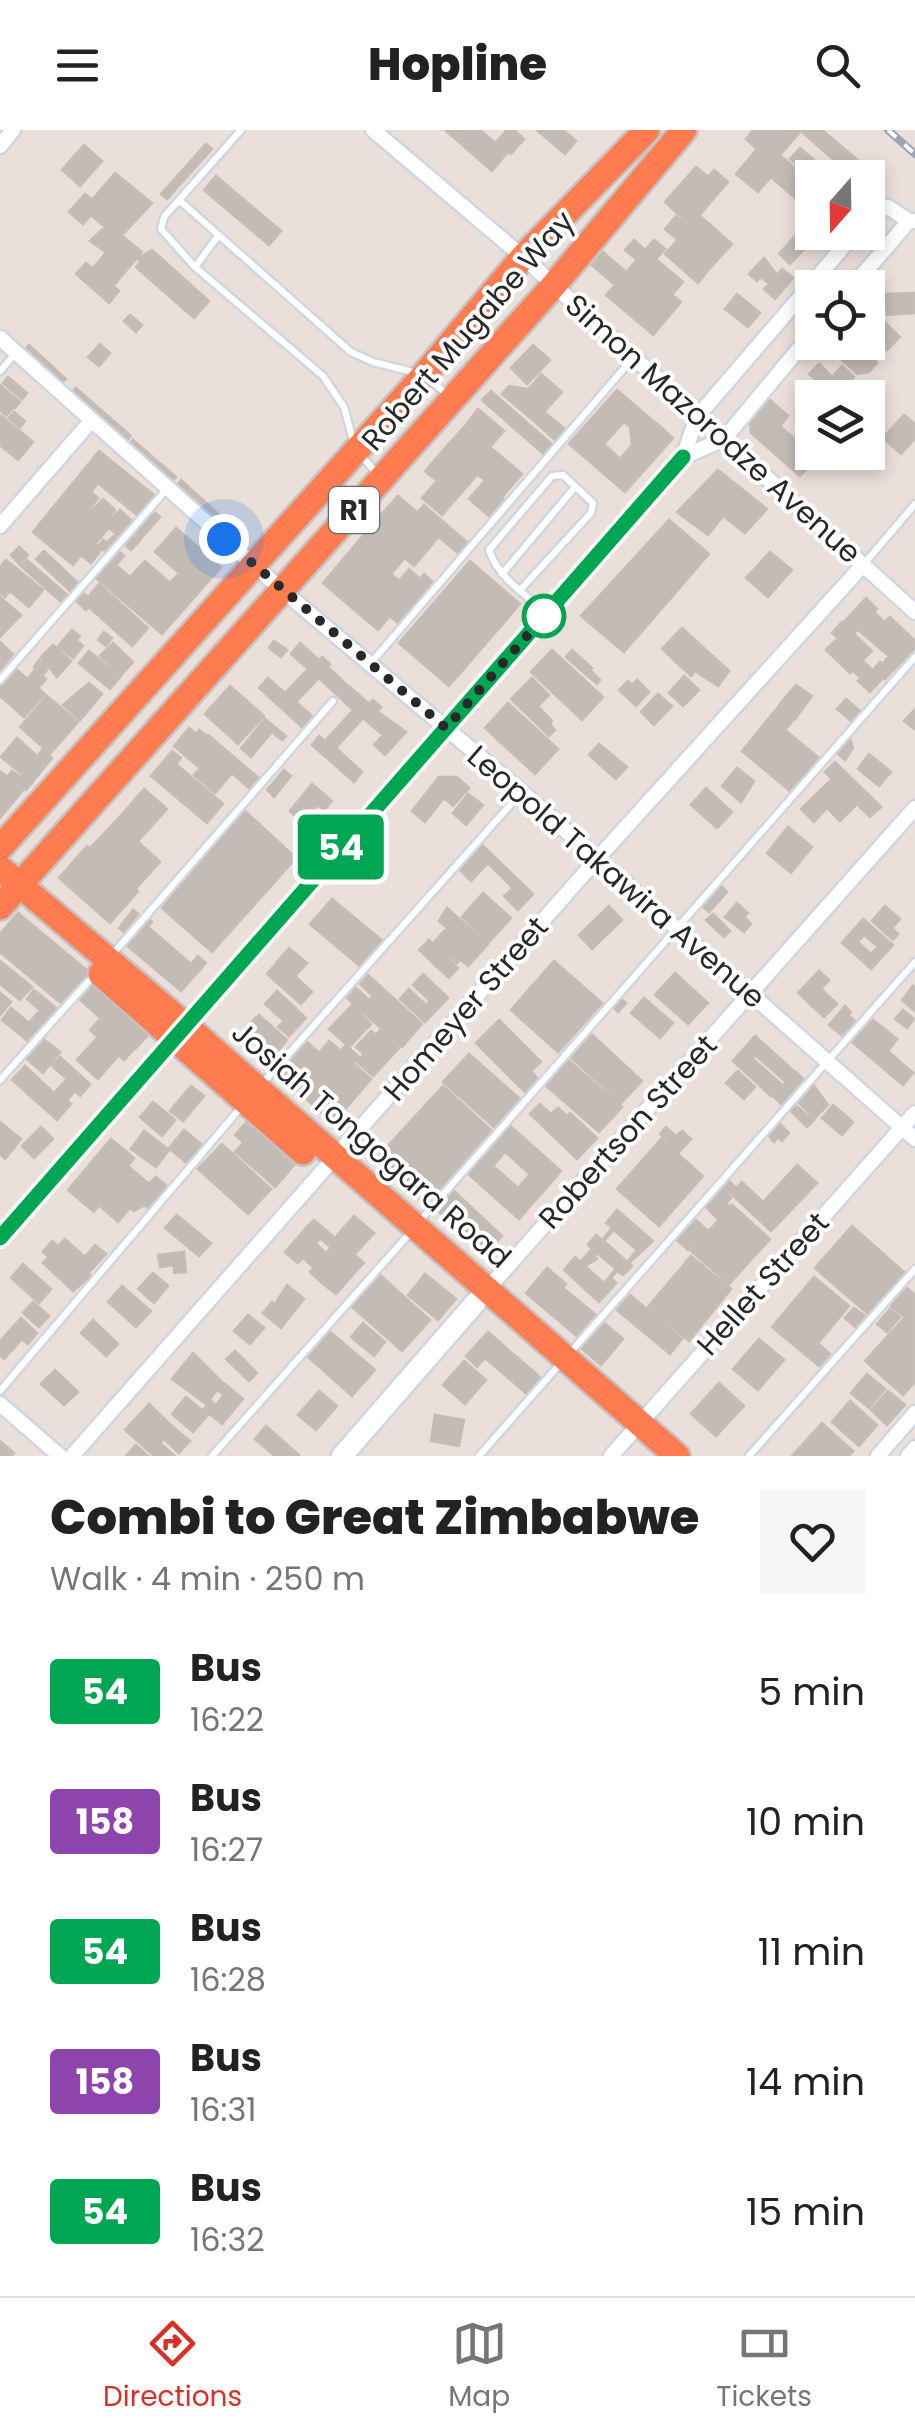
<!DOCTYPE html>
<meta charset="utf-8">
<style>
:root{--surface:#fff;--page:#f6f6f6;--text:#222;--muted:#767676;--line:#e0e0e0;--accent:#d93025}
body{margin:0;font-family:Poppins,sans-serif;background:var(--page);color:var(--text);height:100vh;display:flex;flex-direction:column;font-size:38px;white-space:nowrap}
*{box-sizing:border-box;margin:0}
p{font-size:32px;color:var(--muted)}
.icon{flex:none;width:55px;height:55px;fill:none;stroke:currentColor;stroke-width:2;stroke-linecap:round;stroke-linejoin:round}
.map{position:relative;height:1326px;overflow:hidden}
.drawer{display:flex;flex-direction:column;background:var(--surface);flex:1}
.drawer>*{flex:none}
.badge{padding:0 20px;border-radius:8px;font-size:35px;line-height:65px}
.needle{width:65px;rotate:200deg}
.tools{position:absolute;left:795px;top:30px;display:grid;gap:20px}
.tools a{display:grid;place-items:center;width:90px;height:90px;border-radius:0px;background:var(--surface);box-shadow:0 5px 15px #0003;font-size:50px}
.you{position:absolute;width:50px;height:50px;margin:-25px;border:8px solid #fff;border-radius:50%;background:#1a73e8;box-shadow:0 0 0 15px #1a73e833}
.map>.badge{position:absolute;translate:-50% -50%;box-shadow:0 0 0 5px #fff}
.round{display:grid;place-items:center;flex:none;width:105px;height:105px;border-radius:0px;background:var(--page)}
.summary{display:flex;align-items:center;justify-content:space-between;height:170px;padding:0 50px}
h1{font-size:48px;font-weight:800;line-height:75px}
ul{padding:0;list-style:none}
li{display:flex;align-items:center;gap:30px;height:130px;padding:0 50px}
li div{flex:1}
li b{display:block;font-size:38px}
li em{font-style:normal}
li .badge{min-width:110px;font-weight:700;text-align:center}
header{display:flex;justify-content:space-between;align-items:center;height:130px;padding:0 50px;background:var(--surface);font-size:45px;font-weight:800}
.menu{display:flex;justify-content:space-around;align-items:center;height:140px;border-top:2px solid var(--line);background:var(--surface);font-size:28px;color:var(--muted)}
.menu a{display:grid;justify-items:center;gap:5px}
.menu .current{color:var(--accent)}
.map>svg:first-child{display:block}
.building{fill:#c2bcb5;stroke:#c6bcb3;stroke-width:2.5;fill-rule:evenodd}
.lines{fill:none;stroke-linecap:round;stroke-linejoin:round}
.lane-casing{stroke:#cfd6e2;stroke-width:11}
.street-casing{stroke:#cfd6e2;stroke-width:19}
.secondary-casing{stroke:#cfd6e2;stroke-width:25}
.highway-casing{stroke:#c3c3c3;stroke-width:30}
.lane{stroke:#fff;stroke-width:6}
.street{stroke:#fff;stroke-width:14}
.secondary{stroke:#fff;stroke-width:20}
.highway{stroke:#ff7c51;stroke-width:25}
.rail-casing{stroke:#9ca4b3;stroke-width:8}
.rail{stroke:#fff;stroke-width:4;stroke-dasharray:11;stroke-linecap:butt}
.line-casing{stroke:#fff;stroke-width:22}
.line{stroke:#00a651;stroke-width:15}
.walk{stroke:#282828;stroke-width:10;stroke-dasharray:0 18}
.stop-dot{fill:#fff;stroke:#00a651;stroke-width:5}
.labels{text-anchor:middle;stroke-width:8;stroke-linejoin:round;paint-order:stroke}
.shield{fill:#fff;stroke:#686868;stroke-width:2.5}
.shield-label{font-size:28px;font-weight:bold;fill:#282828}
.street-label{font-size:30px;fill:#282828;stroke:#fff}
</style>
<header><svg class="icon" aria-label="menu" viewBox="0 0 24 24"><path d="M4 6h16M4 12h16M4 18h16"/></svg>Hopline<svg class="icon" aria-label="search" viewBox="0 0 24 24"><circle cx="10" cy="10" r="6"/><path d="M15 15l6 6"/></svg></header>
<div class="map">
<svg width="915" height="1326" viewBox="0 0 915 1326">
<rect width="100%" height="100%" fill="#ebe0d9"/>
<path class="building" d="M445,0H480L507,23L492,41Z
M507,0H514L524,9L511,24L497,11Z
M537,0H563L576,11L565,24Z
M753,0H822L861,33L851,45L801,1L780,25L812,53V83L771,47L758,62L736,44L757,19L746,9Z
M206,14L212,19L167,69L161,64Z
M84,15L102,31L80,56L62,40Z
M800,18L821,36L811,47L790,29Z
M696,37L708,47L677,83L665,72Z
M714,40L728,52L691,95L677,83Z
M115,43L152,73L106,122L90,111L105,97L91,85L83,94L69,82L85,64L92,70Z
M216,46L281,101L269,115L204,60Z
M699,85L732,114L710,138L678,110Z
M676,86L689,97L678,110L665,99Z
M121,105L142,122L114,155L93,138Z
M796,105L808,115L790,134L779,124Z
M634,110L645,120L637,130L625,120Z
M654,110L665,119L656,129L645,120Z
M678,110L710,138L698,153L665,124Z
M152,120L209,171L194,188L136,137L141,131L137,129Z
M645,120L683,152L672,165L635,132Z
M603,122L626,142L615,155L592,135Z
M764,128L777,145L782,139L793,148L775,169L764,159L769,154L761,147L757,151L749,144Z
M635,132L659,153L631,186L606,165Z
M86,133L119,161L109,173L76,144Z
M659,153L672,165L644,197L631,186Z
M915,163V183L887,185L885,164Z
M737,164L760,183L748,197L725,179Z
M672,165L681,172L653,205L644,197Z
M868,176L900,207L887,220L868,202Z
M130,185L142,195L136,202L124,191Z
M864,212L877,224L874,229L877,233L869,242L857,244L824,213Z
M100,214L110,223L99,236L88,227Z
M29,215L66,249L61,254L25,220Z
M533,215L550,230L527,254L511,238Z
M819,234L832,247L842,236L854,247L837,268L809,244Z
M541,244L562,262L553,272L533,254Z
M8,247L27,263L22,269L3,253Z
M533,254L553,272L535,292L502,264L509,256L528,259Z
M0,255L20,272L15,278L0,265Z
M76,258L131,306L127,310L72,262Z
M617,260L625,267H617L586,303L585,312L623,345L634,346L665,311L663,299L673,308L625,362L569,314Z
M491,261L555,317L546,326L482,270Z
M617,267H625L663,299L665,311L634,346L623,345L585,312L586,303ZM624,292L630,297L632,315L620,329L604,314Z
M0,268L13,278L6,286L0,280Z
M770,270L788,286L780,296L816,328L800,346L751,303L750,293Z
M478,279L504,301L490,317L465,296Z
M14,282L25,291L20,298L9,288Z
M544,282L566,300L556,311L535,292Z
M0,285L33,312L18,330L0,315Z
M904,285L915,294V308L901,324L883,308Z
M465,296L522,344L503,366L446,317Z
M133,310L176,347L172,351L129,314Z
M446,317L458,327L437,351L425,341Z
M99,321L154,365L137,385L98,353L91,362L98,368L88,381L109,398L95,414L102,419L91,433L81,425L73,435L33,402Z
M458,327L478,344L442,385L422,368Z
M718,340L767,379L745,403L723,386L708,405L677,382Z
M181,350L228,393L225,397L178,354Z
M484,352L505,370L490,387L469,369Z
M398,366L417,382L398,405L378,388Z
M103,369L115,380L110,386L112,388L120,380L132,391L118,406L91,381Z
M424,375L448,396L414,436L405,428L413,418L398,405Z
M153,381L160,387L140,410L135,403Z
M378,388L413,418L391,444L356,414Z
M669,390L709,424L624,522L581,486Z
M448,396L468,413L459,424L439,407Z
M176,398L221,437L162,504L101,452L116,435L130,447L145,431L170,453L179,443L155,422Z
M132,405L139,412L131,420L124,414Z
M114,406L117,409L105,421L99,415L103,410L106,413Z
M356,414L421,470L400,495L390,486L378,500L323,453Z
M19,417L28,425L19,434L11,425Z
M44,421L78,453L70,461L36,429Z
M118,421L124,426L101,452L95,447Z
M770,422L792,440L768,467L746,448Z
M6,430L43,460L29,477L10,461L5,467L0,463V437Z
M27,430L67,465L61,472L21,436Z
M470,431L520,474L449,556L399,513Z
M409,439L420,449L410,461L399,451Z
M424,444L435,454L421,470L410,461Z
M99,454L148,498L132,516L89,477L86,480L76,471L83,463L88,467Z
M0,467L21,485L0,507Z
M866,468L877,479L855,502L844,492Z
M875,483L884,492L890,487L915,511V518L893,541L884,532L889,526L858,500Z
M842,492L872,521L850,543L826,520L838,508L832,503Z
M682,498L729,541L718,556L695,541L691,546L662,519Z
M72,500L80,506L76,510L83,516L73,528L58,516Z
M104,502L112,508L106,516L98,510Z
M274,511L287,520L281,527L269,518Z
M0,512L13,524L0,540Z
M113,513L133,532L121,545L100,526Z
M300,513L319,530L322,527L330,534L328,537L348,556L338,566L319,548L296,572L313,587L303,598L259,558L268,548L285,563L308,539L291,524Z
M53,515L71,531L57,547L41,527Z
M552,520L603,567L582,590L531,542Z
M572,520L592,538L590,540L600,550L597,554L566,527Z
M89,521L120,547L110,559L79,533Z
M39,530L49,537L43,545L34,537Z
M864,532L882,549L870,562L858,551L861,548L854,542Z
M880,532L891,542L885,549L874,539Z
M16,539L45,564L24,587L0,566V557Z
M35,540L46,549L39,557L28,548Z
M684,546L699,560L683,576L669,563Z
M532,548L549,565L538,576L552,591L550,594L555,600L549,606L511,569Z
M637,550L649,562L636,576L619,560L628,551L632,555Z
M89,553L102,564L80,590L63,575Z
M796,555L812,566L795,589L779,575Z
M230,556L264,586L238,614L205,584Z
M350,557L369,574L373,570L381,577L377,581L406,602L385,625L374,615L383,605L363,588L336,618L362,642L354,652L312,615L319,606L325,611L353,580L340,568Z
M658,564L672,576L654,595L641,582Z
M47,566L78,592L50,624L20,597Z
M846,569L860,581L851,591L837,579Z
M508,573L558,619L535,644L485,598Z
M778,577L793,590L785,600L819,628L791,662L742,621Z
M915,579V600L904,591Z
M265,589L286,606L282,610L272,602L251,627L241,618Z
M189,598L196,604L199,600L207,606L188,628L174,616Z
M208,605L220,615L200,638L188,628Z
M17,608L36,625L21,643L1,627Z
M850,609L853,618L845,630L837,623Z
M599,614L627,637L616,649L589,625Z
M220,615L261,650L252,661L232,643L215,663L194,645Z
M42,620L52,628L26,660L8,646L12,641L21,647Z
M172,621L181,628L176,634L223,674L207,693L151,646Z
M869,624L891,642L879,656L858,639Z
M835,632L881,677L870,687L857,674L840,691L827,678L814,692L801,679L832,649L825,642Z
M737,638L754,651L741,672L722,656Z
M284,640L291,646L274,667L267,660Z
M0,641L23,660L0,688Z
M439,647H457L469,658L453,676L444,668L425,692L412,681Z
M312,654L332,671L324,680L317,675L306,689L298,682L295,686L290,681Z
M706,658L732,682L717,698L691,675Z
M144,659L167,679L139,710L117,690Z
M468,664L483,675L466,695L453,683Z
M244,680L296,728L212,822L162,778Z
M116,691L160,732L136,758L91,717Z
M788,697L812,717L791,743L767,723Z
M482,715L533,764L518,780L504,766L513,758L488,733L471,751L459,739Z
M87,716L138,761L110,793L59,748Z
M720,755L727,762L709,782L702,776Z
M483,763L511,788L489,812L462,787Z
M332,769L384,812L362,838L310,794Z
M737,773L748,783L744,787L751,794L744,802L725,787Z
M609,776L622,790L592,819L579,805Z
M885,776L900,789L892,798L898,804L893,810L872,791Z
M447,778L488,814L468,836L460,829L457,833L434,812L447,798L439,791Z
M133,780L138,784L124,802L119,798Z
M18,783L89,842L62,874L0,822V804Z
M713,784L730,801L724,807L706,790Z
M145,786L152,792L148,797L191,834L198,826L206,833L181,861L123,812Z
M863,789L893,815L871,839L842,813ZM864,805L878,817L871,824L858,812Z
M429,810L458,838L449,848L419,820Z
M289,818L307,833L295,846L312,862L301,874L267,844Z
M0,831L32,857L20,870L0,854Z
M554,831L602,873L558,922L511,880Z
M819,841L829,850L821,859L837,874L824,887L798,863Z
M675,843L708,873L688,894L655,865Z
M423,844L448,868L425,892L400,869L409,859L426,875L430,871L413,855Z
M368,845L422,894L402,917L346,867L355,857L369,870L373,866L360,854Z
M97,848L147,894L148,905L135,919L78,868Z
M913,856L915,858V881L902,870Z
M34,860L57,879L29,912L2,890L11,878L29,893L40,880L27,869Z
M277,861L306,888L289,906L278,897L284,891L265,874Z
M0,863L11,872L0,885Z
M619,867L626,873L618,882L612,876Z
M644,868L673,893L660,908L631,883Z
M352,875L371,894L349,917L329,899Z
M845,876L851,882L848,885L857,893L845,908L829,895Z
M903,880L914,889L907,898L895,889Z
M259,885L287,910L268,933L254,922L265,910L247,896Z
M100,889L134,919L124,930L90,900Z
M499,890L541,932L531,941L538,949L525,962L476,913Z
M873,890L897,909L888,921L913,943L903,955L852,912Z
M380,900L399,918L373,946L357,932L364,924L356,917L371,901L376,905Z
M590,903L642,951L621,973L569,926Z
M755,906L794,941L785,951L755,925L752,928L781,954L771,966L733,931Z
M98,907L119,925L98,949L77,930Z
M42,908L60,922L43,943L26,928Z
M329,911L341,921L346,915L359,927L353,933L371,949L333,993L279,945L307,912L319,923Z
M469,924L519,968L494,997L443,952Z
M60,927L90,954L80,966L75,961L67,970L71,974L57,990L12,950L25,936L54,963L67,949L52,936Z
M567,929L622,977L599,1002L544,954Z
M738,941L755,957L744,969L726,953Z
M796,942L806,952L783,976L773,966Z
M191,956L204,966L183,991L170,981Z
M443,956L491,1000L426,1075L375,1030Z
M814,956L828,975L815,988L798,972Z
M153,972L175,990L162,1006L140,987Z
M540,974L551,984L558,978L567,986L570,983L597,1008L577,1029L530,984Z
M833,975L853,992L842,1005L822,988Z
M796,976L814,990L807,997L791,981Z
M0,992L21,1009L5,1029L0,1024Z
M246,993L294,1035L284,1047L235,1005Z
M508,994L561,1041L519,1089L466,1042ZM505,1022L530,1044L518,1058L493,1036Z
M780,994L789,1003L782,1011L778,1007L774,1012L769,1006Z
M41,997L53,1009L34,1028L22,1016Z
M666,997L676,1006L682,1001L691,1009L679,1022L660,1004Z
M184,1000L205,1017L190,1036L169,1018Z
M144,1001L169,1020L156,1037L131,1019Z
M111,1009L134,1028L128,1036L149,1054L156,1047L169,1058L150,1081L145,1075L134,1081L130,1078L118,1092L99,1075L94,1082L68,1060Z
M661,1009L703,1046L659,1096L617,1059Z
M244,1012L269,1034L261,1044L235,1022Z
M222,1014L271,1059L248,1084L198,1039Z
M269,1034L284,1047L275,1057L261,1044Z
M797,1035L817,1053L771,1101L731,1064L742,1052L763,1072Z
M727,1049L735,1057L727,1064L731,1068L726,1073L729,1076L717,1088L703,1074Z
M453,1060L502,1106L485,1124L436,1079Z
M732,1075L770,1109L729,1154L691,1121Z
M617,1080L653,1111L629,1133L632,1136L623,1145L617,1141L611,1148L616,1153L599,1172L564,1140L575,1127L580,1132L592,1119L588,1115L596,1105L602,1110L612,1098L606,1093ZM614,1100L637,1120L627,1132L604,1111ZM597,1123L616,1139L604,1153L585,1136L597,1129L594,1126Z
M177,1085L211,1113L199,1126L165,1098Z
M354,1086L374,1103L354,1125L335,1108Z
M314,1090L364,1133L357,1140L307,1097Z
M696,1090L707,1100L688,1120L677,1110Z
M852,1096L905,1143L869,1185L815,1138Z
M307,1097L320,1108L316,1114L326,1123L331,1118L344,1129L322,1153L310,1142L314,1138L303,1128L298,1133L285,1122Z
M65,1109L95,1136L88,1143L91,1146L73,1161L43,1133L49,1127L43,1122L52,1111L58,1116Z
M95,1115L106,1124L95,1136L85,1127Z
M184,1122L186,1142L174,1143V1135L160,1137L158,1125Z
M691,1126L731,1159L689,1211L648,1177Z
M344,1129L357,1140L336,1164L322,1153Z
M23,1134L51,1159L39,1173L11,1148Z
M547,1138L566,1154L563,1158L597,1186L579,1208L526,1163Z
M153,1143L168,1156L154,1173L138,1159Z
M379,1144L430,1190L402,1221L351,1176Z
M425,1144L456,1169L438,1190L408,1165Z
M814,1147L849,1176L818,1213L830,1224L819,1236L772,1197Z
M287,1155L304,1169L281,1198L263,1183L272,1172L275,1174Z
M122,1156L151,1181L136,1197L108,1172Z
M907,1158L915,1165V1252L903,1265L865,1231L905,1187L891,1176Z
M630,1165L682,1209L670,1224L617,1180Z
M33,1172L49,1186L39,1197L23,1183Z
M854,1178L865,1186L855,1197L845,1188Z
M890,1179L900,1187L887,1202L877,1194Z
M248,1185L264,1198L250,1214L234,1201Z
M21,1188L37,1203L28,1214L22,1209L4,1229L0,1225V1211Z
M93,1190L118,1214L106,1226L81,1203Z
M603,1192L623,1209L601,1235L581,1218Z
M363,1193L385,1212L374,1226L351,1207Z
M329,1201L375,1240L352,1266L307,1226Z
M488,1202L541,1248L527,1264L485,1228L477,1237L466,1226Z
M759,1209L784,1230L758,1260L733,1239Z
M235,1221L257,1243L249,1251L226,1229Z
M193,1223L223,1253L206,1274L172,1249Z
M464,1231L486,1250L465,1274L443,1255Z
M55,1240L78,1262L64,1275L41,1254Z
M867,1244L885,1259L869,1278L851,1263Z
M719,1253L744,1276L716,1306L691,1284Z
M225,1254L243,1269L222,1294L204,1279L211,1271L216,1275L224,1265L219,1261Z
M319,1261L337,1276L316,1300L298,1285Z
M888,1261L905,1275L887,1295L871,1280Z
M186,1267L208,1285L193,1302L172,1284Z
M850,1271L877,1295L859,1316L832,1292Z
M149,1274L174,1298L151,1323L125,1300Z
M435,1285L464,1290L459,1316L431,1311Z
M822,1293L836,1306L818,1326H792Z
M266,1296L299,1325L298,1326H275L255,1309Z
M174,1298L190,1311L179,1323L164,1309Z
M836,1306L853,1321L849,1326H818Z
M0,1311L14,1323L11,1326H0Z
M160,1313L175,1326H154L151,1323Z
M136,1315L148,1326H126Z"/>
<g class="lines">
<defs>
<path id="lane" d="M241,0L164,87L161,99L195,137L323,246L344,277L354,314
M179,70L351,222L373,232L417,243
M195,137L218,106
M0,241L16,223
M428,248L449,266
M360,324L378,345
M864,434L915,374
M502,444L575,357
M520,460L591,383L593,373L563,345L552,346L489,420C498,447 524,464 546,482
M370,534L632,229
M0,550L166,360
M111,826L333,571
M0,950L96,843
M260,956L521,663
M418,1093L915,527
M568,1225L915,832
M0,1261L242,976
M212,1326L410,1103
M479,1326L560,1234
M749,1326L915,1139"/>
<path id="street" d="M373,0L523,127L915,482
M0,16L13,0
M868,88L872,83L888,77L909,91H914
M851,158L909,91
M796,173L812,188
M0,208L283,461L522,662L915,1009
M683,327L724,309L812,203
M0,396L91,291
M0,1107L683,327L697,287L856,102
M484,1163L915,678
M0,1274L60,1326
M72,1326L597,729L863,435
M611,1326L915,983
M878,1326L915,1283
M908,1326L915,1318"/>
<path id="secondary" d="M342,1326L476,1172"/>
<path id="highway" d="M0,718L424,245L523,127L647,0
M0,738L184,894L677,1326
M0,777L554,155L684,0
M101,844L303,1022"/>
</defs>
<use href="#lane" class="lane-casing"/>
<use href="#street" class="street-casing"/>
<use href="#secondary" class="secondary-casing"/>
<use href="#highway" class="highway-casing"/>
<use href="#lane" class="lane"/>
<use href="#street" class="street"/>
<use href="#secondary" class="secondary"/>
<use href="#highway" class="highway"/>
<defs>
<path id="rail" d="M888,0L915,24"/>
</defs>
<use href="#rail" class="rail-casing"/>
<use href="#rail" class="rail"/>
</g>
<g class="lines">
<defs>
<path id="line" d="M0,1108L683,327"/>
</defs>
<use href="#line" class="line-casing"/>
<use href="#line" class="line"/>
<path class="walk" d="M224,409L446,598L547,483L544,486"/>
</g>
<circle class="stop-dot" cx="544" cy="486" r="20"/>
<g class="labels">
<rect class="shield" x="329" y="357" width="50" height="46" rx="8"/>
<g class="shield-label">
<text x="354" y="390">R1</text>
</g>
<g class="street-label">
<text transform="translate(468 201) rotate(-49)" y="10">Robert Mugabe Way</text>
<text transform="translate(713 299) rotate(42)" y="10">Simon Mazorodze Avenue</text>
<text transform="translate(616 747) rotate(41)" y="10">Leopold Takawira Avenue</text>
<text transform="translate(466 879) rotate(-49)" y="10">Homeyer Street</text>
<text transform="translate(628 1002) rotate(-48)" y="10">Robertson Street</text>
<text transform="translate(371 1015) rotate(41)" y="10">Josiah Tongogara Road</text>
<text transform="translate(763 1154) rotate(-48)" y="10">Hellet Street</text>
</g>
</g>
</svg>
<div class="tools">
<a><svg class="needle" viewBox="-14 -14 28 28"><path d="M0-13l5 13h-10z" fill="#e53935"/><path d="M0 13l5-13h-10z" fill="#767676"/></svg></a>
<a><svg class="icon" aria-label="locate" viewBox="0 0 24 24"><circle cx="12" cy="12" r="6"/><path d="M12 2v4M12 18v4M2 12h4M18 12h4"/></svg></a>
<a><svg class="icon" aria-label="layers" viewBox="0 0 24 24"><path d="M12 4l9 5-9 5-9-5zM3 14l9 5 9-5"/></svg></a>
</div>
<div class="you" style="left:224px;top:409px"></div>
<b class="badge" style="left:341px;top:717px;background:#00a651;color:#fff">54</b>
</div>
<section class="drawer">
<div class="summary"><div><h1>Combi to Great Zimbabwe</h1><p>Walk · 4 min · 250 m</p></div><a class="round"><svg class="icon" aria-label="heart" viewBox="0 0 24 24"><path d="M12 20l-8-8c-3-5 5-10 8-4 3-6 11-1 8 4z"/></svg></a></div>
<ul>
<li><span class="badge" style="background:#00a651;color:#fff">54</span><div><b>Bus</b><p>16:22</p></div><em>5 min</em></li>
<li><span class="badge" style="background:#8e44ad;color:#fff">158</span><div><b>Bus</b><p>16:27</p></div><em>10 min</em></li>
<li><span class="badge" style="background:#00a651;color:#fff">54</span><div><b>Bus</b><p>16:28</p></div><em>11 min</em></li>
<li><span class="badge" style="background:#8e44ad;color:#fff">158</span><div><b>Bus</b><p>16:31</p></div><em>14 min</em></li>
<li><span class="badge" style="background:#00a651;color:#fff">54</span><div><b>Bus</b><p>16:32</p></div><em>15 min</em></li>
</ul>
</section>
<nav class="menu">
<a class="current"><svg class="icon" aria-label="directions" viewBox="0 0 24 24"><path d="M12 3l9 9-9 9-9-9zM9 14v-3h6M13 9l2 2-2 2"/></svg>Directions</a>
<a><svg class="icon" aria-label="map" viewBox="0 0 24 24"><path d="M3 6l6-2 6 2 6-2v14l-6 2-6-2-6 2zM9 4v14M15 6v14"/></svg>Map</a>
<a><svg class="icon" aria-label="tickets" viewBox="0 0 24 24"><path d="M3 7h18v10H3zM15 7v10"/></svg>Tickets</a>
</nav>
